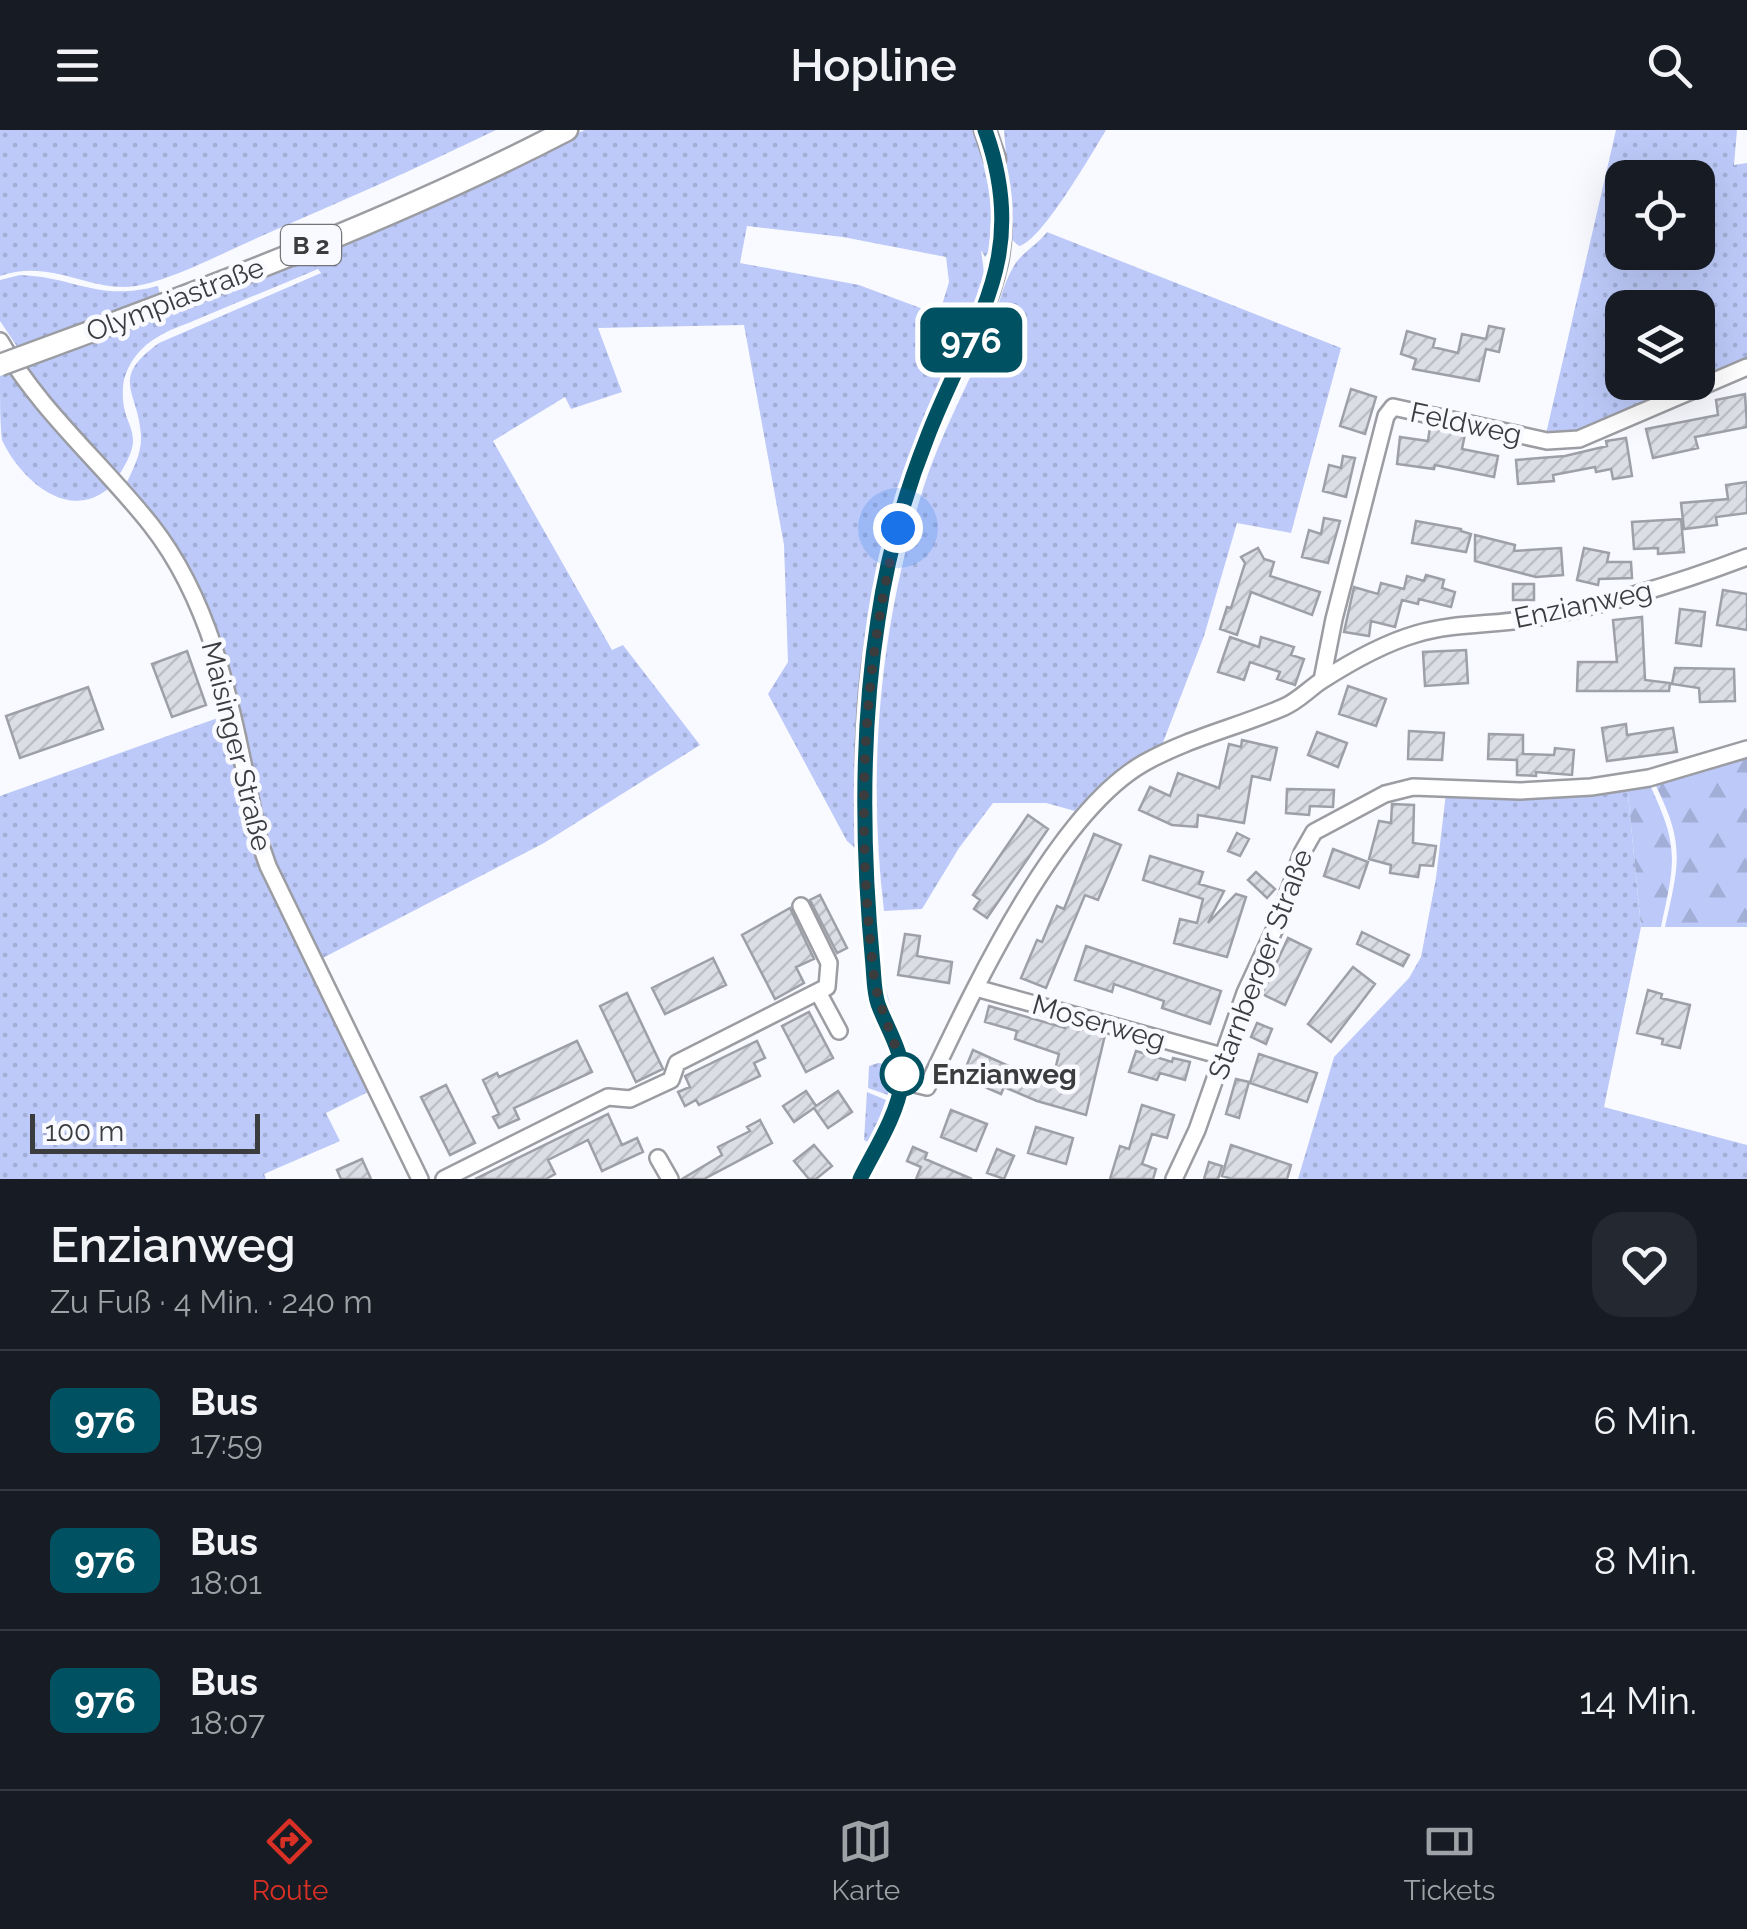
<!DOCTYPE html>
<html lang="de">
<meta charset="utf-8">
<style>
:root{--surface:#171b24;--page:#242831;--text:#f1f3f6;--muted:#9ea1a6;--line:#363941;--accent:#d93025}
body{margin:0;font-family:Raleway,sans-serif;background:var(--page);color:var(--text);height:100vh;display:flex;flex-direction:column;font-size:38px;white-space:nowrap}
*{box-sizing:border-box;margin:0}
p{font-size:32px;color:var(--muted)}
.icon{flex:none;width:55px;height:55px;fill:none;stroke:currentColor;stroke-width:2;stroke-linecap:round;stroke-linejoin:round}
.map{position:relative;height:1049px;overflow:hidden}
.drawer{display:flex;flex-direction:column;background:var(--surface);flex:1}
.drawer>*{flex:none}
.badge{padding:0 20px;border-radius:15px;font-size:35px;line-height:65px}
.buttons{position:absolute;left:1605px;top:30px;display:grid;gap:20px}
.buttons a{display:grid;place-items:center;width:110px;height:110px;border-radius:20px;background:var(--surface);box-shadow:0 10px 40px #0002;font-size:50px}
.scale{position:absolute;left:30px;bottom:25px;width:230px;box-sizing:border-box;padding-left:10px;border:5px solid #3b3c3e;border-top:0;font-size:28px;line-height:35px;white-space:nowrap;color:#3b3c3e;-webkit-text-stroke:8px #f9faff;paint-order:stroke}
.you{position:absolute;width:50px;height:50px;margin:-25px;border:8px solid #fff;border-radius:50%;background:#1a73e8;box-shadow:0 0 0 15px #1a73e833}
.map>.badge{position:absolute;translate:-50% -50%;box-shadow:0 0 0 5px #fff}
.round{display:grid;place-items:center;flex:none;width:105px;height:105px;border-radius:30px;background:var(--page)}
.overview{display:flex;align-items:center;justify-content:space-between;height:170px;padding:0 50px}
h1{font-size:48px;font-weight:600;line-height:75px}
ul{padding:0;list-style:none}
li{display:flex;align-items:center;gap:30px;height:140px;padding:0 50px;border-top:2px solid var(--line)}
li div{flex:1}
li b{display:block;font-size:38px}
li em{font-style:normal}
li .badge{min-width:110px;font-weight:700;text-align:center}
header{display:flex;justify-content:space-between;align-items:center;height:130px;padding:0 50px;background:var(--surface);font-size:45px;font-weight:600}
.tabs{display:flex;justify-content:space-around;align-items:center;height:140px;border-top:2px solid var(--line);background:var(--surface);font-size:28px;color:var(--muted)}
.tabs a{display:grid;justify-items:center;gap:5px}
.tabs .on{color:var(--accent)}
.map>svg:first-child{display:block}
.green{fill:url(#green-dots);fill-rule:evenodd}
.forest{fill:url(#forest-firs)}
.building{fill:url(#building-hatch);stroke:#9ea0a7;stroke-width:2.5}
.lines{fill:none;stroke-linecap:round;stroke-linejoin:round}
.minor-casing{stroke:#9b9da3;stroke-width:20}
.major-casing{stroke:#9b9da3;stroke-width:25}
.minor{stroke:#fff;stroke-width:15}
.major{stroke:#fff;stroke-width:20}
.major-bridge-casing{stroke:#9b9da3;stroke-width:25;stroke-linecap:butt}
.major-bridge{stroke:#fff;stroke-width:20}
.line-casing{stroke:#fff;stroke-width:22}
.line{stroke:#005262;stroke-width:15}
.walk{stroke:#3b3c3e;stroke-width:10;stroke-dasharray:0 18}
.stop-dot{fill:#fff;stroke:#005262;stroke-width:5}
.labels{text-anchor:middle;stroke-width:9;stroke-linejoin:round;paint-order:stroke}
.shield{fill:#f9faff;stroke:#747578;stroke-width:2.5}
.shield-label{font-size:25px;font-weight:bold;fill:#3b3c3e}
.street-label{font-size:28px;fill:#3b3c3e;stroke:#f9faff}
.stop-label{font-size:28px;font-weight:bold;fill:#3b3c3e;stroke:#f9faff;text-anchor:start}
</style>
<header><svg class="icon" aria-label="menu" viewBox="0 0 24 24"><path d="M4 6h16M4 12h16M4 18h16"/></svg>Hopline<svg class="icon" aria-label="search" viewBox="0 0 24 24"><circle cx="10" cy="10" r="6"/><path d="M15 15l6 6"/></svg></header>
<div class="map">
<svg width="1747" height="1049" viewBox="0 0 1747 1049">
<defs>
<pattern id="green-dots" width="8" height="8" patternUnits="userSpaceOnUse" patternTransform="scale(2.5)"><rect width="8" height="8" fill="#bdcaf9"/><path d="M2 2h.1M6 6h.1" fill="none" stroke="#a3aed6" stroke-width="1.8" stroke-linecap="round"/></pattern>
<pattern id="forest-firs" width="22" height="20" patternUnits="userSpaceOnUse" patternTransform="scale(2.5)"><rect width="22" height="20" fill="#bdcaf9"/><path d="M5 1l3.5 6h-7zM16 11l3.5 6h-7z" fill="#a3aed6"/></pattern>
<pattern id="building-hatch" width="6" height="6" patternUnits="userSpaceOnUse" patternTransform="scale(2.5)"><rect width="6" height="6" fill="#dcdee5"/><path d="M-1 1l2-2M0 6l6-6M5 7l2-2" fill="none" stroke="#bebfc6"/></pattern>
</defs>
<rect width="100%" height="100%" fill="#f9faff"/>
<path class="green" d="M0,0H496C418,38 337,73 257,108C223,123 172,150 136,156C89,163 52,128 0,146Z
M585,0H976L992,74L989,121L985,127L981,120C982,130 985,141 983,150C979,178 965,204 954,229C933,275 910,322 895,370C862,485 856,600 856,719L847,711L768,564L788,532L784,415L744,195L598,198L622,262L571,279L565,267L493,311L612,520L623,515L700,615L544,713L315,832L370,961L326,983L340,1011L264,1044L266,1049H0V666L226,585L213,499L124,358C132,341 142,324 141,305C138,260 109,249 159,213L321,143L318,139C278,156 238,172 198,189C184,195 168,200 156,208C139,218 124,238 123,258C120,302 152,298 115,351L22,236ZM747,96L843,107L946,127L949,152L939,185L859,155L740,133Z
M1004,0H1106C1092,23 1041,112 1019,116L1009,107L1010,74Z
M1616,0H1737L1734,35L1747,33V234L1698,252V178H1622V252H1697L1579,306L1545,308ZM1622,48H1698V122H1622Z
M1047,102L1341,218L1291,403L1237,393L1204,506L1162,615C1127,630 1102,655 1075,681L1046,673H993L959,718L922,779L884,781C867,638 880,496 923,359C939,308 965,261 986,212C996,188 1001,156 1015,134C1023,122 1038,114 1047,102Z
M20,145C76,147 97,172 158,156L161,170L18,218L0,191V150Z
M12,242L108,359C67,392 20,349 2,310C0,294 0,264 0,246Z
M1627,654L1641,797L1604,977L1747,1015V1049H1298L1334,927L1409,848L1421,827L1436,748L1446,663Z
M872,742H875L885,857L893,884L911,925L906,924L883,870Z
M878,933L891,935L887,951L893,952L888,965L868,958L869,936Z
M867,962L886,970L870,1013L864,1010Z"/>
<path class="forest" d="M1747,623V797H1665C1680,730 1685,713 1653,650Z
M1648,651C1679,716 1676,728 1661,797H1641L1627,654Z"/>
<path class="building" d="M1489,196L1504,199L1499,222L1486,219L1479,251L1413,239L1416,229L1401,224L1407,201L1435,209L1433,217L1458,223L1462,204L1486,209Z
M1351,259L1376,267L1365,304L1340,296Z
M1745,264L1747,297L1695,307L1698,318L1653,328L1646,299L1718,285L1716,270Z
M1430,297L1465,304L1462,319L1498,326L1494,347L1435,335L1434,339L1397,334L1400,307L1428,311Z
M1626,308L1632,346L1613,349L1611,339L1596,342L1595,337L1553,345L1554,351L1518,354L1516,330L1565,326L1607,316L1606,311Z
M1343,326L1355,328L1346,367L1323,361L1329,335L1341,338Z
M1747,352V383L1716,387L1717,395L1684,399L1681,373L1728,369L1726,355Z
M1324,388L1340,391L1328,433L1302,427L1309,400L1321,404Z
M1681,389L1684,422L1658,424V418L1634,419L1632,392Z
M1416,391L1461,399V401L1471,404L1466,422L1412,413Z
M1475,405L1515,415L1514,421L1561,418L1563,445L1536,447L1475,431Z
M1258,418L1264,429L1274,432L1270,446L1320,462L1312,485L1251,462L1237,505L1220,499L1227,477L1231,478L1245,433L1241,427Z
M1584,418L1609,423L1607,432H1631L1632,448L1599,449L1598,455L1577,450Z
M1426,445L1444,450L1442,458L1455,462L1451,477L1419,469L1418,474L1402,470L1395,497L1371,491L1369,506L1344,502L1354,457L1378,464L1381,453L1404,459L1407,446L1424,451Z
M1513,454H1534V470H1513Z
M1723,460L1747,464V500L1717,495Z
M1680,479L1705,482L1701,516L1676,513Z
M1642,487L1645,550L1670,553L1669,561H1577L1578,532H1617L1613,490Z
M1230,507L1259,517L1261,507L1294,517L1291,525L1304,529L1295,555L1277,549L1280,542L1250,532L1244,550L1218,542Z
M1466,520L1468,553L1425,556L1423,522Z
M187,521L206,575L172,587L152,534Z
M1675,538L1734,539L1735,571L1700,572L1699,558L1672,554Z
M1348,556L1386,569L1376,596L1339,584Z
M88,557L103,599L20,628L6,586Z
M1626,594L1627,605L1673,598L1677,622L1607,631L1602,598Z
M1409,601L1444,603L1442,630L1408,629Z
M1317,602L1347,613L1338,637L1308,625Z
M1489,604L1523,605V624L1554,625L1555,618L1574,620L1572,645L1536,642V646L1517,645V630L1488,629Z
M1242,610L1277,618L1270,650L1252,646L1244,693L1198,685L1197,697L1172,695L1139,680L1150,657L1170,666L1178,643L1219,658L1229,614L1241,617Z
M1287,659L1334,660L1333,677L1310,676L1309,685L1286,683Z
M1392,674L1414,675L1413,713L1436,716L1433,736L1420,735L1418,747L1390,743L1391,735L1369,729L1379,691L1391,693Z
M1028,685L1048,699L987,788L974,779L980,770L973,765Z
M1237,703L1249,709L1240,726L1228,721Z
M1094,704L1121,715L1098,770L1085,765L1046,858L1021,848L1037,810L1042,812L1057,776L1064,779Z
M1333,719L1368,732L1359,758L1324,746Z
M1150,726L1203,742L1199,754L1224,761L1208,793L1236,764L1246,767L1227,827L1174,813L1180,789L1197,793L1203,769L1143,750Z
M1256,742L1275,759L1267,768L1248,750Z
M820,765L847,818L837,823L810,770Z
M790,778L814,829L796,837L804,853L775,869L742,805Z
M1362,802L1409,825L1403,836L1357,814Z
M905,804L920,806L917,826L952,832L949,853L898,845Z
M1288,808L1311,819L1285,875L1262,864Z
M1086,816L1221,861L1210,894L1162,878L1164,871L1114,854L1112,862L1075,850Z
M713,828L726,855L665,884L652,858Z
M1353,837L1375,854L1331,912L1308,894Z
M1648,860L1662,864L1661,868L1690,875L1680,918L1662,914L1663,909L1637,903Z
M627,863L663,939L636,952L600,876Z
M989,876L1065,898L1066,895L1105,905L1086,985L1037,971L1004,957L1001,964L962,947L973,920L1051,955L1059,924L1015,909L1017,901L985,892Z
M809,882L833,928L806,942L782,896Z
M1257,893L1272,899L1266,914L1251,907Z
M577,911L592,942L514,978L519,989L499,998L493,987L499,984L483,950L497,943L499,947Z
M757,911L765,928L754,933L760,946L699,975L696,970L685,976L678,962L690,957L685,946Z
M1136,921L1172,932L1173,928L1190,932L1185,950L1160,943L1157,950L1129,942Z
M1259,924L1317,943L1307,972L1250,953Z
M1236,949L1249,952L1239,988L1226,984Z
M446,955L475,1013L450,1025L421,967Z
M806,961L816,976L838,961L852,982L828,998L814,978L794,992L783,976Z
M1142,975L1174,985L1167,1008L1152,1004L1142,1034L1156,1039L1153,1049H1110L1120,1016L1129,1019Z
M951,980L987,994L976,1021L941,1007Z
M608,984L622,1015L637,1008L643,1022L602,1041L588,1010L548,1030L555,1044L546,1049H475Z
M760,990L772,1013L704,1049H682L722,1025L718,1017L750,1001L747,997Z
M1036,997L1073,1008L1066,1034L1028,1023Z
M814,1015L832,1036L816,1049H809L794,1031Z
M1231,1015L1291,1035L1287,1049H1232L1222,1046Z
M913,1017L927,1023L925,1029L972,1049H916L921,1037L907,1031Z
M997,1019L1014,1026L1004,1049L987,1043Z
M362,1029L371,1049H341L337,1040Z
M1209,1032L1222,1036L1218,1049H1204Z"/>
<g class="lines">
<defs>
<path id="minor" d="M0,211C39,280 102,333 151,395C221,484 235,602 259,710L268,736L420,1049
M1322,550L1334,489L1386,286L1393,277L1547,311L1579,309L1747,237
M976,858L1222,926
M818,862L839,901
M902,951L927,957C971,865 1054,684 1144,633C1188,608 1238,597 1284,577C1298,571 1309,559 1321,551C1349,533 1385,513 1416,504C1452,493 1492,495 1529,489C1604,476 1676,454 1747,427
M658,1028L670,1049
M444,1049L608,967L630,969L671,950L677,933L827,857L829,833L801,776
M860,1049C875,1019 898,985 902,952C905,920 881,895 876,865C871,832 871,799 868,766C864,690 861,614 870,539C880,461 899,383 926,310C948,251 985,197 999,134C1007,100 1001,63 995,29
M1174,1049L1197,1000L1245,863L1278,792L1302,723L1314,702L1385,664L1413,657L1520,661L1591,657L1649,648L1747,619"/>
<path id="major" d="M985,0L995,29
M49,217C225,152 401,86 567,0"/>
</defs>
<use href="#minor" class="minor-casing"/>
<use href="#major" class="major-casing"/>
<use href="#minor" class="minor"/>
<use href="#major" class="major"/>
<defs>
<path id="major-bridge" d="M0,235L49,217"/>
</defs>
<use href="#major-bridge" class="major-bridge-casing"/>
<use href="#major-bridge" class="major-bridge"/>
</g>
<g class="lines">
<defs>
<path id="line" d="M860,1049C875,1019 897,986 902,952C905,924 887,899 878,874C874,862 874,848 873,836C862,721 860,605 878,490C887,428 904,366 927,308C971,193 1032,130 985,0"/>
</defs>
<use href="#line" class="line-casing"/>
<use href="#line" class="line"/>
<path class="walk" d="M898,398C861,545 856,695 874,846C878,880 900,918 902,944"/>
</g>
<circle class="stop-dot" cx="902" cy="944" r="20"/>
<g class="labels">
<rect class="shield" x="281" y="95" width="60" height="40" rx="8"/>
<g class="shield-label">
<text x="311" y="124">B 2</text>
</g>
<g class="street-label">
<text transform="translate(175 169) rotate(-21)" y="10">Olympiastraße</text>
<text transform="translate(1466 293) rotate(12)" y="10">Feldweg</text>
<text transform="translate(1583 474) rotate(-12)" y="10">Enzianweg</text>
<text transform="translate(237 616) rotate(76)" y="10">Maisinger Straße</text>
<text transform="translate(1260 834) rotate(-69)" y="10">Starnberger Straße</text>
<text transform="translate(1099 892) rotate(16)" y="10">Moserweg</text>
</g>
<g class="stop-label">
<text x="932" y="954">Enzianweg</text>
</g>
</g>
</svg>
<div class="buttons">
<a><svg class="icon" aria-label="locate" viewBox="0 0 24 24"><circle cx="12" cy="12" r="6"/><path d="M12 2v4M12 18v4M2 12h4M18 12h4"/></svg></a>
<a><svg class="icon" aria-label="layers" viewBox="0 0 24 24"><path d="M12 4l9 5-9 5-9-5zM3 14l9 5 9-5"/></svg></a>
</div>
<div class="scale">100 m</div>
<div class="you" style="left:898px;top:398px"></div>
<b class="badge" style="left:971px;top:210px;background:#005262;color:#fff">976</b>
</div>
<section class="drawer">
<div class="overview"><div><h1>Enzianweg</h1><p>Zu Fuß · 4 Min. · 240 m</p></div><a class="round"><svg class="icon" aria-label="heart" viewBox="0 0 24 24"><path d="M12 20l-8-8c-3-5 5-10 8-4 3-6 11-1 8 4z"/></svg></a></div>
<ul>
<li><span class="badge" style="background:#005262;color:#fff">976</span><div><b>Bus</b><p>17:59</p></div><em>6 Min.</em></li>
<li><span class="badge" style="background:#005262;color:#fff">976</span><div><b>Bus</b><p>18:01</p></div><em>8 Min.</em></li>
<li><span class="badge" style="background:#005262;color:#fff">976</span><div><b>Bus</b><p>18:07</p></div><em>14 Min.</em></li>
</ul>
</section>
<nav class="tabs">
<a class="on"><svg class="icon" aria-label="directions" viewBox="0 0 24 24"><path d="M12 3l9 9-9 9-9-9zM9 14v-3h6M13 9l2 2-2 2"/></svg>Route</a>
<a><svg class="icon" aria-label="map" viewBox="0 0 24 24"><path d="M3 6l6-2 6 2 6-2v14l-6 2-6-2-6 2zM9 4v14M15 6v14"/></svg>Karte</a>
<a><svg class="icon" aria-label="tickets" viewBox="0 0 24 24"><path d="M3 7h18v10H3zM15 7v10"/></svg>Tickets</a>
</nav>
